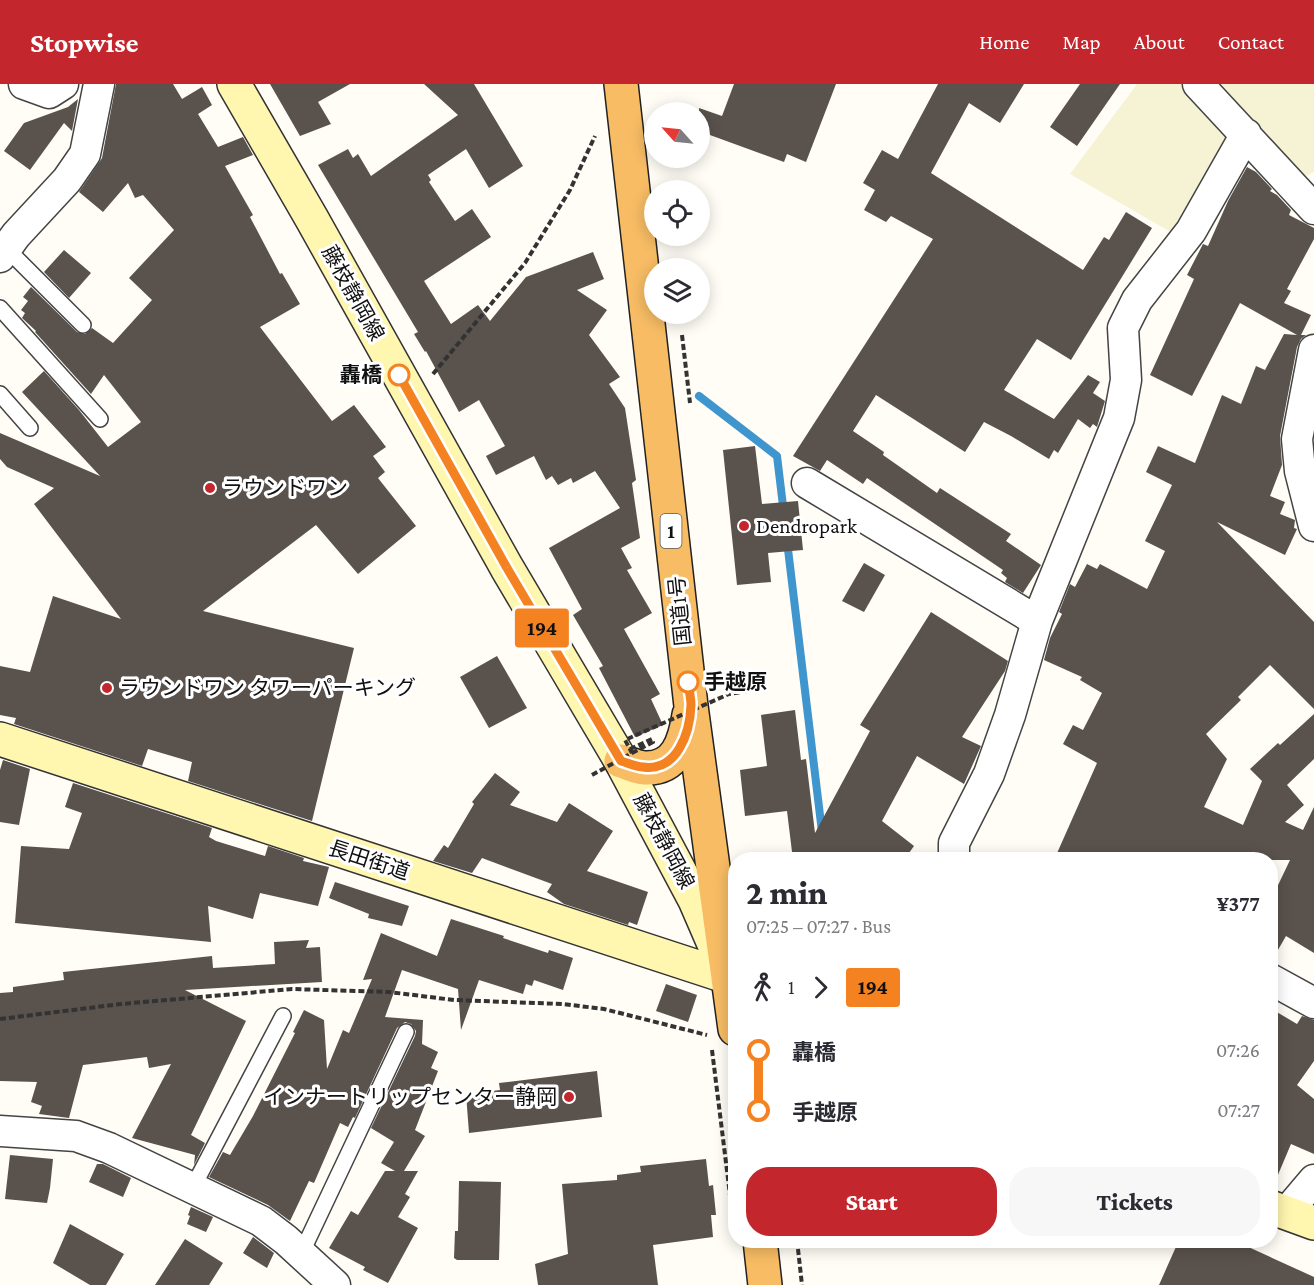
<!DOCTYPE html>
<meta charset="utf-8">
<style>
:root{--surface:#fff;--page:#f7f7f7;--text:#2b2b33;--muted:#7c7c81;--accent:#c4262e}
body{margin:0;font-family:"Crimson Pro","Noto Sans JP",serif;background:var(--page);color:var(--text);height:100vh;display:flex;flex-direction:column;font-size:22px;white-space:nowrap}
*{box-sizing:border-box;margin:0}
p{font-size:20px;color:var(--muted)}
.icon{flex:none;width:33px;height:33px;fill:none;stroke:currentColor;stroke-width:2;stroke-linecap:round;stroke-linejoin:round}
.map{position:relative;flex:1;overflow:hidden}
.drawer{position:absolute;left:728px;top:768px;width:550px;height:396px;display:flex;flex-direction:column;background:var(--surface);border-radius:24px;box-shadow:0 3px 15px #0003}
.drawer>*{flex:none}
.badge{padding:0 12px;border-radius:4px;font-size:21px;line-height:39px}
.needle{width:39px;rotate:297deg}
.fabs{position:absolute;left:644px;top:18px;display:grid;gap:12px}
.fabs a{display:grid;place-items:center;width:66px;height:66px;border-radius:50%;background:var(--surface);box-shadow:0 3px 15px #0003;font-size:30px}
.map>.badge{position:absolute;translate:-50% -50%;box-shadow:0 0 0 3px #fff}
.legs{display:flex;align-items:center;gap:9px;height:66px;padding:0 18px;font-size:20px}
.legs p{margin-inline-start:auto}
.overview{display:flex;align-items:center;justify-content:space-between;height:102px;padding:0 18px}
h1{font-size:33px;font-weight:800;line-height:45px}
.primary-button{display:flex;gap:12px;margin-top:auto;padding:12px 18px}
.primary-button a{flex:1;height:69px;border-radius:24px;background:var(--accent);color:#fff;font-size:24px;font-weight:800;line-height:69px;text-align:center}
.primary-button a+a{background:var(--page);color:var(--text)}
ul{padding:0 18px;list-style:none}
li{display:flex;align-items:center;gap:21px;height:60px;font-size:22px}
li i{display:grid;place-items:center;width:9px;height:100%;margin:0 8px;background:currentColor}
li i::after{content:'';width:15px;height:15px;margin:-8px;border:4px solid;border-radius:50%;background:var(--surface)}
li p{margin-inline-start:auto}
li:first-child i{background:linear-gradient(#0000 50%,currentColor 0)}
li:last-child i{background:linear-gradient(currentColor 50%,#0000 0)}
header{display:flex;align-items:center;gap:36px;box-sizing:border-box;height:84px;padding:0 30px;background:var(--accent);color:#fff}
header strong{font-size:28px}
nav{display:flex;gap:33px;margin-inline-start:auto;font-size:21px}
.map>svg:first-child{display:block}
.farmland{fill:#f6f3d4}
.lines{fill:none;stroke-linecap:round;stroke-linejoin:round}
.stream{stroke:#3f96cf;stroke-width:8}
.building{fill:#5a524d}
.service-casing{stroke:#444;stroke-width:18}
.minor-casing{stroke:#444;stroke-width:33}
.secondary-casing{stroke:#333;stroke-width:36}
.trunk-casing{stroke:#222;stroke-width:36}
.path{stroke:#333;stroke-width:4;stroke-dasharray:6 3;stroke-linecap:butt}
.service{stroke:#fff;stroke-width:15}
.minor{stroke:#fff;stroke-width:30}
.secondary{stroke:#fff6b0;stroke-width:33}
.trunk{stroke:#f7bc64;stroke-width:33}
.path-bridge{stroke:#333;stroke-width:4;stroke-dasharray:6 3;stroke-linecap:butt}
.line-1-casing{stroke:#fff;stroke-width:14}
.line-1{stroke:#f58220;stroke-width:9}
.stop-1-dot{fill:#fff;stroke:#f58220;stroke-width:3}
.poi-dot{fill:#c4262e;stroke:#fff;stroke-width:2}
.labels{text-anchor:middle;stroke-width:6;stroke-linejoin:round;paint-order:stroke}
.shield{fill:#fff;stroke:#585858;stroke-width:1.5}
.shield-label{font-size:20px;font-weight:bold;fill:#111}
.street-label{font-size:21px;fill:#111;stroke:#fff}
.stop-label{font-size:21px;font-weight:bold;fill:#111;stroke:#fff;text-anchor:end}
.poi-label{font-size:21px;fill:#111;stroke:#fff;text-anchor:start}
</style>
<header>
<strong>Stopwise</strong>
<nav><a>Home</a><a>Map</a><a>About</a><a>Contact</a></nav>
</header>
<div class="map">
<svg width="1314" height="1201" viewBox="0 0 1314 1201">
<rect width="100%" height="100%" fill="#fffdf5"/>
<path class="farmland" d="M1137,0H1185L1236,53L1174,150L1070,90Z
M1210,0H1314V88L1300,95Z"/>
<g class="lines">
<path class="stream" d="M699,312L777,372L784,430
M787,457L822,748"/>
</g>
<path class="building" d="M116,0H173L182,15L202,3L212,21L198,30L218,63L243,53L253,71L225,82L253,131L250,133L280,190L282,189L300,220L260,243L332,337L354,321L386,363L373,372L385,388L378,394L416,442L358,490L316,441L203,527L354,564L312,737L188,697L192,678L148,665L142,682L14,640L16,634L0,631V582L30,588L53,512L121,535L34,420L54,404L7,383L0,375V349L100,392L22,308L44,287L79,326L108,363L141,338L104,291L91,310L35,248L36,247L22,234L25,229L21,226L28,217L23,213L31,203L77,248L85,250L92,244L113,259L152,216L129,194L174,146L143,111L135,114L128,99L103,128L79,108L102,74Z
M270,0H350L318,18L331,40L300,52Z
M424,0H474L523,82L489,104L466,65L428,91L431,96L429,98L455,137L472,125L491,153L424,197L451,240L478,221L490,237L526,193L593,168L604,195L577,206L607,226L589,251L620,293L609,300L625,324L636,396L632,399L640,454L621,464L632,484L627,486L652,529L624,545L660,610L651,615L663,641L635,653L599,584L603,582L573,531L582,525L549,464L620,424L595,387L573,399L571,394L558,401L552,392L546,396L534,372L496,391L486,372L505,362L479,316L459,328L426,267L425,268L414,250L418,248L318,81L348,65L353,74L358,70L371,92L458,31Z
M734,0H836L806,78L787,70L784,78L699,47V24L722,32Z
M938,0H1024L1000,39L969,19L931,89L1083,186L1104,153L1109,156L1126,128L1152,144L1071,276L1037,255L1004,306L1054,335L1088,291L1100,298L1093,309L1105,317L1097,343L1093,340L1090,344L1078,335L1058,369L1054,366L1049,375L1011,352L984,338L965,368L876,311L853,347L884,368L883,371L937,409L940,404L1011,450L1006,457L1041,481L1023,509L1005,498L1007,494L1001,489L1003,486L867,394L863,400L827,376L820,387L793,372L933,155L891,132L886,138L864,126L875,106L863,99L882,66L898,75Z
M1080,0H1120L1077,62L1050,43Z
M78,15L72,47L64,39L30,86L4,67L24,39L68,23Z
M1247,83L1256,88L1272,105L1270,107L1277,111L1291,126L1289,131L1314,144V155L1287,205L1291,207L1284,219L1311,231L1301,251H1306L1301,255L1297,263L1280,352L1282,381L1270,412L1285,418L1280,430L1295,436L1294,444L1297,445L1285,471L1217,438L1314,538V625L1270,581L1238,613L1241,616L1206,650L1227,675L1204,723L1243,741L1262,697L1250,685L1278,659L1280,661L1314,630V675L1287,701L1304,721L1285,738L1303,746L1314,723V869L1286,852L1271,878L1270,818L1290,776H1054L1097,679L1063,660L1073,641L1083,646L1102,609L1080,596L1082,593L1044,576L1050,554L1062,530L1059,528L1070,500L1075,503L1087,480L1097,485L1100,480L1147,505L1165,467L1145,457L1172,401L1146,388L1158,362L1195,379L1222,311L1241,320L1256,282L1265,286L1284,250L1297,251L1240,219L1192,312L1150,291L1194,195L1187,191L1203,160L1208,162L1228,117Z
M64,166L91,189L69,214L44,188Z
M755,362L762,420L798,417L803,466L768,469L771,498L737,501L723,366Z
M864,479L885,491L864,528L842,517Z
M931,528L1008,577L1005,587L962,653L981,662L964,700L917,672L882,737L914,762L904,776H793L787,727L745,732L740,686L767,682L761,631L795,626L801,676L806,675L815,749L870,647L860,641Z
M497,572L527,624L489,644L460,593Z
M3,676L30,685L19,741L0,738V686Z
M495,689L520,708L510,721L557,738L569,719L613,747L587,787L648,808L637,841L629,838L628,841L564,820L547,808L552,800L482,774L472,789L433,777L444,761L448,764L474,720L472,718Z
M73,699L212,744L209,753L216,757L265,772L268,762L304,774L303,777L329,783L318,822L260,809L253,835L208,822L211,858L15,839L21,762L69,765L82,729L65,723Z
M335,798L409,822L402,842L368,834L369,830L329,814Z
M451,835L504,852L503,854L548,869L549,866L573,874L563,906L534,896L532,902L526,900L523,910L479,896L461,946L458,905L402,886L385,933L423,936L422,960L438,968L431,984L438,987L415,1046L425,1052L404,1087H418L405,1110L410,1113L398,1133L418,1144L388,1199L363,1186L365,1183L329,1164L351,1127L358,1131L385,1087H395L381,1079L394,1058L371,1044L415,952L416,947L411,940L405,938L397,944L355,1034L353,1033L348,1043L340,1039L314,1099L309,1097L290,1137L268,1121L209,1093L223,1068L230,1071L253,1032L295,949L293,948L304,926L324,936L327,985L343,946L349,949L372,895L363,896L381,849L437,872Z
M309,856L306,864L320,863L322,898L185,906L246,937L191,1051L205,1059L194,1081L195,1071L132,1054L171,980L149,984L147,973L83,981L69,1034L39,1030L42,1022L31,1018L37,998L0,997V909L13,908V903L64,896L63,888L212,872L213,884L275,880L274,858Z
M666,900L697,911L688,938L656,927Z
M1270,924L1297,940L1302,932L1314,936V977L1297,1001L1314,1015V1070L1291,1060L1272,1105Z
M597,987L602,1033L469,1049L466,1010L500,1006L499,999Z
M10,1071L53,1075L50,1104L47,1119L5,1115Z
M706,1075L709,1102L713,1101L716,1131H711L713,1153L653,1161L658,1201H538L535,1180L568,1170L562,1100L617,1096V1091L641,1088L640,1082Z
M97,1080H103L131,1094L123,1113L89,1098Z
M459,1097L501,1098L499,1176H457L454,1174L455,1147H458Z
M191,1123L213,1133L206,1148L187,1140L190,1132L188,1131Z
M70,1140L124,1170L106,1201H90L53,1179Z
M253,1153L274,1169L267,1184L243,1169Z
M185,1155L223,1179L209,1201H155Z
M1179,1156H1233L1314,1193V1201H1159Z"/>
<g class="lines">
<defs>
<path id="service" d="M6,164L83,241
M0,224L100,335
M0,310L30,344
M192,1105L283,932
M301,1170L406,948"/>
<path id="minor" d="M24,0L49,9L63,0
M1198,0L1314,125
M0,173L16,151L67,96L85,70L99,0
M1314,266L1297,355L1300,387L1314,442
M807,399L1037,537
M954,776V759L989,690L1010,631L1037,537L1119,334L1126,296L1123,244L1137,216L1191,147L1246,50
M1270,895L1314,919
M0,1047L76,1052L109,1064L261,1137L286,1156L335,1201
M1286,1129L1314,1096"/>
<path id="secondary" d="M234,0L312,135L507,484L621,677L695,816L721,876
M0,655L728,893
M1270,1123L1314,1139"/>
<path id="trunk" d="M621,0L691,622L735,945
M621,677C628,679 636,683 644,684C677,686 685,656 689,631
M760,1156L765,1201"/>
</defs>
<use href="#service" class="service-casing"/>
<use href="#minor" class="minor-casing"/>
<use href="#secondary" class="secondary-casing"/>
<use href="#trunk" class="trunk-casing"/>
<path class="path" d="M682,251L690,319
M433,290L525,179L570,106L595,52
M728,605L758,601L759,605L729,610
M0,935L121,920L292,905L389,908L454,916L563,920L604,925L707,951
M712,966L734,1143
M797,1156L802,1201"/>
<use href="#service" class="service"/>
<use href="#minor" class="minor"/>
<use href="#secondary" class="secondary"/>
<use href="#trunk" class="trunk"/>
<path class="path-bridge" d="M630,665L652,655L653,658L632,669
M592,691L632,669L625,656L729,610"/>
</g>
<g class="lines">
<defs>
<path id="line-1" d="M399,291L507,484L621,677C628,679 636,683 643,683C677,688 690,649 691,621C691,614 689,606 688,598"/>
</defs>
<use href="#line-1" class="line-1-casing"/>
<use href="#line-1" class="line-1"/>
</g>
<g class="stop-1-dot">
<circle cx="399" cy="291" r="10"/>
<circle cx="688" cy="598" r="10"/>
</g>
<g class="poi-dot">
<circle cx="210" cy="404" r="6"/>
<circle cx="744" cy="442" r="6"/>
<circle cx="107" cy="604" r="6"/>
<circle cx="569" cy="1013" r="6"/>
</g>
<g class="labels">
<rect class="shield" x="660.5" y="430" width="21" height="34" rx="4.5"/>
<g class="shield-label">
<text x="671" y="454">1</text>
</g>
<g class="street-label">
<text transform="translate(353 209) rotate(61)" y="7">藤枝静岡線</text>
<text transform="translate(680 527) rotate(-96)" y="7">国道1号</text>
<text transform="translate(664 757) rotate(62)" y="7">藤枝静岡線</text>
<text transform="translate(369 776) rotate(18)" y="7">長田街道</text>
</g>
<g class="stop-label">
<text x="382" y="298">轟橋</text>
<text x="704" y="605" text-anchor="start">手越原</text>
</g>
<g class="poi-label">
<text x="222" y="411">ラウンドワン</text>
<text x="756" y="449">Dendropark</text>
<text x="119" y="611">ラウンドワン タワーパーキング</text>
<text x="557" y="1020" text-anchor="end">インナートリップセンター静岡</text>
</g>
</g>
</svg>
<div class="fabs">
<a><svg class="needle" viewBox="-14 -14 28 28"><path d="M0-13l5 13h-10z" fill="#e53935"/><path d="M0 13l5-13h-10z" fill="#7c7c81"/></svg></a>
<a><svg class="icon" aria-label="locate" viewBox="0 0 24 24"><circle cx="12" cy="12" r="6"/><path d="M12 2v4M12 18v4M2 12h4M18 12h4"/></svg></a>
<a><svg class="icon" aria-label="layers" viewBox="0 0 24 24"><path d="M12 4l9 5-9 5-9-5zM3 14l9 5 9-5"/></svg></a>
</div>
<b class="badge" style="left:542px;top:544px;background:#f58220;color:#111">194</b>
<section class="drawer">
<div class="overview"><div><h1>2 min</h1><p>07:25 – 07:27 · Bus</p></div><b>¥377</b></div>
<div class="legs"><svg class="icon" aria-label="walk" viewBox="0 0 24 24"><circle cx="13" cy="4" r="2"/><path d="M13 8l-2 6 4 7M11 14l-3 7M7 12l3-4h3l4 4"/></svg>1<svg class="icon" aria-label="forward" viewBox="0 0 24 24"><path d="M9 5l7 7-7 7"/></svg><b class="badge" style="background:#f58220;color:#111">194</b></div>
<ul>
<li><i style="color:#f58220"></i><b>轟橋</b><p>07:26</p></li>
<li><i style="color:#f58220"></i><b>手越原</b><p>07:27</p></li>
</ul>
<div class="primary-button"><a>Start</a><a>Tickets</a></div>
</section>
</div>
